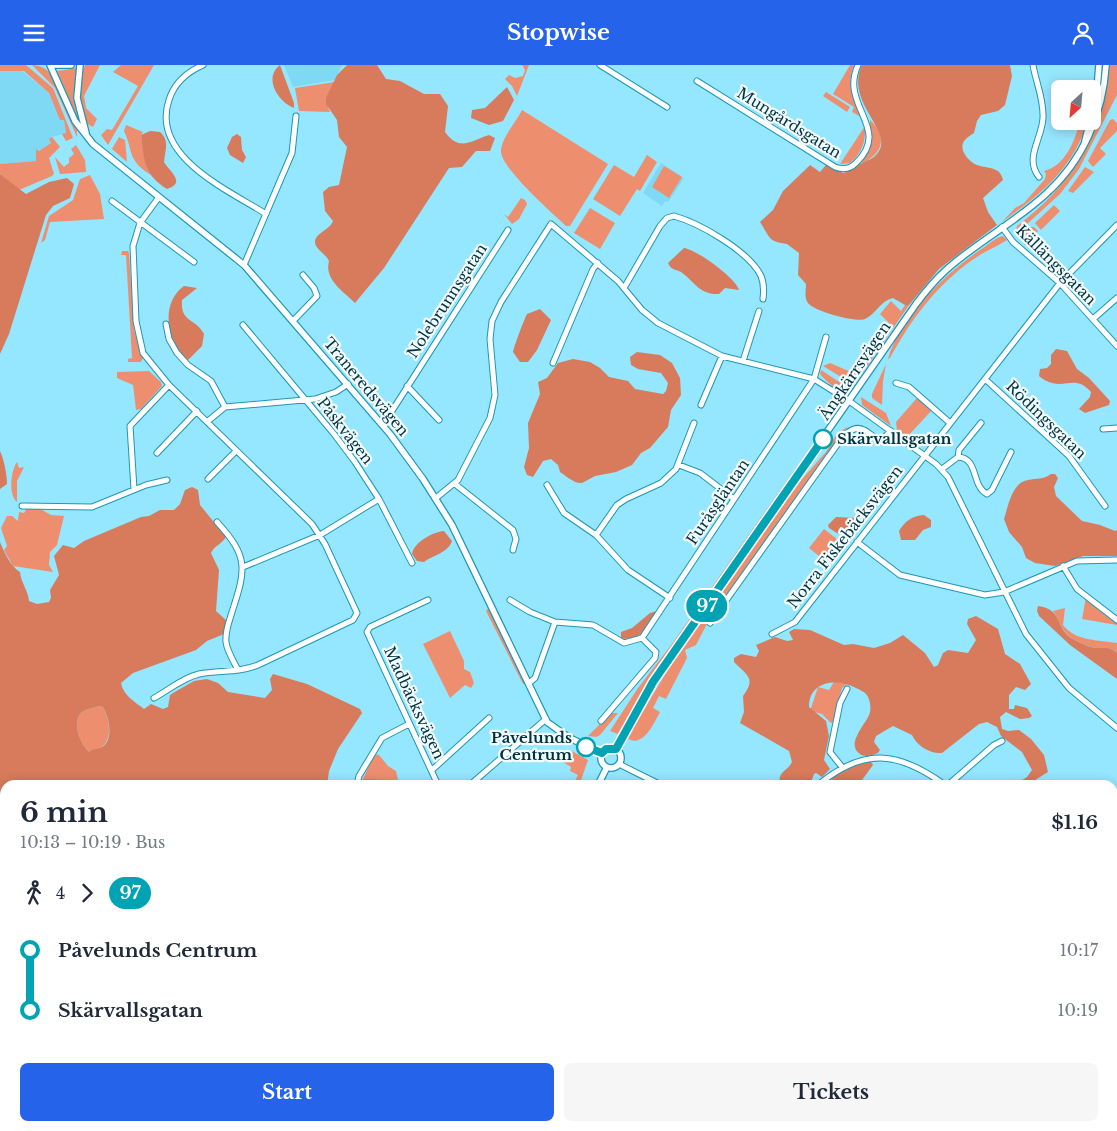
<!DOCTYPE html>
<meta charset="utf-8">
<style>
:root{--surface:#fff;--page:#f6f6f7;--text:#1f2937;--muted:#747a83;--accent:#2563eb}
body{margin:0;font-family:"Libre Baskerville",serif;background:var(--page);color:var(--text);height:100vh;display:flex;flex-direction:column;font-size:19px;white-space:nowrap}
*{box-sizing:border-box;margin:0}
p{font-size:16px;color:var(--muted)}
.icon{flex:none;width:28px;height:28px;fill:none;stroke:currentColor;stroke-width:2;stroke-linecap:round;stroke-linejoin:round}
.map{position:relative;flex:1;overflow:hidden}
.sheet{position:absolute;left:0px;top:715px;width:1118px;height:351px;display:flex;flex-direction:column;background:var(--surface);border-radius:15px 15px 0 0;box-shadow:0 2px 12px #0003}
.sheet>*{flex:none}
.badge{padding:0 10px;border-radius:16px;font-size:18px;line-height:32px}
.needle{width:32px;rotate:206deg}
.controls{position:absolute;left:1051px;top:15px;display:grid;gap:10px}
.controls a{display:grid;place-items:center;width:50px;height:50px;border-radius:8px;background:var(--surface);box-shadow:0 2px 12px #0003;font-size:25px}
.map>.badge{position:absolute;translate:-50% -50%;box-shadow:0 0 0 2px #fff}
.legs{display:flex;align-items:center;gap:8px;height:55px;padding:0 20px;font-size:16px}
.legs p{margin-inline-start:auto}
.headline{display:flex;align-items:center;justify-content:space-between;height:85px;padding:0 20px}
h1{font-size:28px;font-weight:800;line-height:38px}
.button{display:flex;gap:10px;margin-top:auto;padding:10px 20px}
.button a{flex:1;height:58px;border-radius:8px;background:var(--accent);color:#fff;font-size:20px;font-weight:800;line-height:58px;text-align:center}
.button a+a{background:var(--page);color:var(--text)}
ul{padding:0 20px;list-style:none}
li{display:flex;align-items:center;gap:18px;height:60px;font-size:19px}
li i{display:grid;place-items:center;width:8px;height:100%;margin:0 6px;background:currentColor}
li i::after{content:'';width:12px;height:12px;margin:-6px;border:4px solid;border-radius:50%;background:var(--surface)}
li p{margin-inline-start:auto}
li:first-child i{background:linear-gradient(#0000 50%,currentColor 0)}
li:last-child i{background:linear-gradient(currentColor 50%,#0000 0)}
header{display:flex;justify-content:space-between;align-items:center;height:65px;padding:0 20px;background:var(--accent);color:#fff;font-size:22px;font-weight:800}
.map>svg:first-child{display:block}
.built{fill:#80d9f4}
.green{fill:#ed8f6f}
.forest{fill:#d77b5c;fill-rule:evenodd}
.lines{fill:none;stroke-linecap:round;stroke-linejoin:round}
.minor-casing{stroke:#1e97b4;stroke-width:7}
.tertiary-casing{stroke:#1e97b4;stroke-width:8}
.minor{stroke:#fff;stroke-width:5}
.tertiary{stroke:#fff;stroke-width:5.5}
.line-1-casing{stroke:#fff;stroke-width:11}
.line-1{stroke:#00a3b4;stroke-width:8}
.stop-1-dot{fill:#fff;stroke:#00a3b4;stroke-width:2.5}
.labels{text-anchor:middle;stroke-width:4.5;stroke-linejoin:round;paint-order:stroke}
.street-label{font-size:15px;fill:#00323e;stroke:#f2fbfe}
.stop-label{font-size:15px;font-weight:bold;fill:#00323e;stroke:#f2fbfe;text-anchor:start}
</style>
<header><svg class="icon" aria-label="menu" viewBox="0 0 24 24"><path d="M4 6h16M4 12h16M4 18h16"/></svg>Stopwise<svg class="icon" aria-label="person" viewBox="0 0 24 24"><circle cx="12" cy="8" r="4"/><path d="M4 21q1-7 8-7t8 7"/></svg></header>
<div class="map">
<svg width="1117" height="1066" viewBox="0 0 1117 1066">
<rect width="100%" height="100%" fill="#95e6ff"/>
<path class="built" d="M284,0H342L335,15L293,22Z
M21,5L49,28L64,55L66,68L52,72L51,78L39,86L37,84L36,96L0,99V6Z
M661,98L684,113L668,137L665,136L662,141L643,128Z
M5,1017V1061H29L27,1066H0V1028Z
M39,1061H158L163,1066H36Z"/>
<path class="green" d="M0,0H26L53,23L73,73L66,76L62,69L66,68L64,55H60L49,28L24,6H0Z
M32,0C60,0 67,45 77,65V72L55,23Z
M85,0H100L84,31L86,43L97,54L93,62L87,59C79,40 77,19 85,0Z
M121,0H154L108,80L101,70L107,64L112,65L138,21L113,7Z
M522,0H529L517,31L512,21L505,14L509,10L515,13L523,11L525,5Z
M850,0H854C845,21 856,33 861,52L852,47L854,42L833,29Z
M1108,0H1117V30L1079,104L1060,129L1016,169L1017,161C1071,121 1104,67 1108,0Z
M77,3L73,33L80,58L57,6Z
M335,17C330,28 324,35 330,47L299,46L295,23Z
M826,27L850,42L847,47L823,31Z
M522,45L608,99L570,161H566C553,149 500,102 501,86C501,74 516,57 522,45Z
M1113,54L1117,58V66L1100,83L1106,89L1093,102L1088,96L1110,55Z
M870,55C888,71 883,90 861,98L870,80Z
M1080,56H1088C1072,105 1042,128 1002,157L1015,143L1024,138L1045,114L1046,109L1044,106C1065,101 1075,76 1080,56Z
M126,60L143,67L141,70C143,83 143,98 151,110C127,95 134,88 124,66Z
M865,61C866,76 862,88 850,98L840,99Z
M52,72L60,82L49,93L54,109L52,111L19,125L0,109V99L36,96V84L39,86L51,78L49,74Z
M119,72L125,75L127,97L112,84Z
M76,80L85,95L86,107L60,109L55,92L64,102L69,98V93L74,89L71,84Z
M647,90L657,97L640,126L637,124L620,151L593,134L614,100L634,112Z
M664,101L682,112L669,133L652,122Z
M1085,102L1094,107L1073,128L1068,126Z
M90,110L100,129L104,154L50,157L45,175L41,178L49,151L73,135L80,114Z
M521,133L525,135L527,139L519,154L512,159L504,149L508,152Z
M1054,140L1060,146L1041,165L1035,158Z
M590,143L615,158L600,184L574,168Z
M1030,162H1034L1038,166L1025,180L1020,172Z
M1003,171L1007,175C999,180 991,184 983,188C943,212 912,252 890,293L888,294C900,251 947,207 983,183C989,179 996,172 1003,171Z
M122,186H128L129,189L134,265L143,293L141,297H128V294L132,293L126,190H121Z
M891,236L901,246L905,240H909L854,320L823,301L830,298L851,307L856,306L884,264L890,259L880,249Z
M886,299L883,316L882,340L872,333V329Z
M821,305L850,324L844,327C834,324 826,316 820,309Z
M149,306L161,317L162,321L141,344L136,345L133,320L117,313V307Z
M861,332L886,348L891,361L862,340Z
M917,333L932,345L908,371L897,365L896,357Z
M848,361L711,551L696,580L685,585L687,593L666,634L659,631L653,643L660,647C654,658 643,684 627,673L679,586L802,414L826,387L836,370Z
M810,383L800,402L645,622L618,669L610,666L638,623L672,579Z
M17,397L19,403L24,402L17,416V437C8,430 11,405 17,397Z
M37,442L51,450L64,451L57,480L50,487L49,500L53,507L13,501L4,485L7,481L1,463L7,451H12L18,456L19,447L24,448L27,443Z
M824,464L846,481L830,500L809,483Z
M1086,532L1117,557V560L1082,554Z
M1065,543L1063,560C1075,576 1098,575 1117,578V588C1107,579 1102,585 1091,582C1086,581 1078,577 1073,574C1062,568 1060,555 1053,546Z
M489,544L525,618L523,619L487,548L486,545Z
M450,566L464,596V604L470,607L474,618L471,623L465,620L450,633L423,579Z
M834,617L848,618L842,623L833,657L831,658L822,649L810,646L818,622L829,625Z
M99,641L103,642C109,653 114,675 100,683C97,685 93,685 89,687C81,680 72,659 80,649C84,644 93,643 99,641Z
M611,648H618L600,670L596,672L588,671Z
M570,685L588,695L580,718L575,716L578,710L570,706L571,702L563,697Z
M374,689L379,690L388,701L396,706L399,720L363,714Z
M5,780V868L0,871V781Z
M986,1061H1056L1055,1066H1004Z"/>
<path class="forest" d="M280,0L294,38V43C278,37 263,13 280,0Z
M347,0H377L386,14L400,16L424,29H440L448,41L445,67C460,87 470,76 489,70L495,73L490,86H476L462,102L449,103L384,203L355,238C343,226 324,215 329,196C326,189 315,184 315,177C315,168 330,165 333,156L325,146L323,127L329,122L339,120L347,82L339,72L337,55L326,39V33L337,10Z
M862,0H1010L1012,11L1005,40L998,46L981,50L977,56L974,68C971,70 967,72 965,75C957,84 969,97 977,100C988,104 1000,101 1003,115L983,133L988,147L997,160L939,204L909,240H905L893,233C880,236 876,249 865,254C857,258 813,246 808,238C804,233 806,225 806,219L798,210L799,188L787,179C768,176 771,174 760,157L773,145L783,126L807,103L810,100L820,107L826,100L843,108C851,106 855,102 860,99C865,96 870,95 874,92C901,69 843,40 862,0Z
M507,22L514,35L503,56L489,60L471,53L472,45L485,43Z
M150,66L160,67C170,76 165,85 164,97C169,106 187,118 167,124C143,109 144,94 141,70Z
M237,69L241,72L242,85L246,92L243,98L230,90L227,83L232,72Z
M0,109L26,129L49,117L67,113L74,119L70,133L53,141L46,150L9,269L0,289Z
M684,183C697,185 736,213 739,225L725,223L719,229C699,230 694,216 681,207C675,204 671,205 668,198Z
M184,221L197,223L182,235C180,258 196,253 204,269L202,281L188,295C166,278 160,238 184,221Z
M540,244L551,255L537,285L528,297H520L513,287C514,281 524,255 527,249Z
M1056,284L1067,286L1077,304L1089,313L1110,336L1109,340L1085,348L1079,344L1090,332L1091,327C1073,306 1062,330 1039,311L1040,304L1047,303L1051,299V290Z
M637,287L660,290L672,298L680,313L681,330L671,345L668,362L650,383L641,388L632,400L616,407L595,411L582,418C575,419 566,411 560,407L558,400L551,394L543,396L533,412L527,410L524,402L529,383L528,358L540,329L538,317L547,313L558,298L573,294L590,297L600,303L609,312L628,316L635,324L663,329L666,326L668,318L661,308L638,304L631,300L630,292Z
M0,386C4,395 7,409 7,419L0,424Z
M1051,409H1055L1058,413L1054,422L1056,431L1082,456L1100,460L1115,466L1117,465V491H1083L1055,501L1035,498L1026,493L1022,482L1009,467L1004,454C1008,442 1012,417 1028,415C1038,413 1042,415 1051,409Z
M192,422L198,425L200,440L226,472C222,479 215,480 211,488L219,505L216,546L227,556L224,569L207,576L196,585L133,608L121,618C123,630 135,637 144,644L151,639L163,644L168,642L170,630L173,628L194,616L207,614L218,618L228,627L265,633L272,625L270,614L273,609L307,619L360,644L362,648L338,684L329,706L327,720H5V780L0,781V477C4,487 11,502 20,507C21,518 28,525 29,536L37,539L49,537L51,533L50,525L59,510L54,491L63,480L74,483L84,476L141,452L149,451L160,445H174L180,439L185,425ZM99,641L103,642C109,652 115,677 100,683C96,684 93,684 89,687C81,680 72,659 80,649C84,644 93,643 99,641Z
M924,450L931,455V462L923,465L915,475H901L899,466C905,456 912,451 924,450Z
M836,452L857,453V455L847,468L840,470L829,463L828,460Z
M444,466L452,476C448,488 433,490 424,497L417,496L412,489C414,477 433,467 444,466Z
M1038,541C1064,544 1055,565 1073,574C1078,577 1086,581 1091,582C1102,585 1107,579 1117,588V614L1070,580L1039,551L1037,546Z
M657,546C648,560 641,578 621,573V567L632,563L650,548Z
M976,551L998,564L1005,589L1020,599L1031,619L1025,625L1016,622L1009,630V644H1014L1015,640L1027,643L1032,651L1029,653L1020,654L1006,647L1000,652L1002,664L1008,666L1019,665L1031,674L1044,690L1048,707L1027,720H1014L1027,712L1032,705L1022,687L1001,671L997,662L987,657L979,659L942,688C930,689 917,681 912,670L893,661L876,671L874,677L880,685L878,688C873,690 865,693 860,689C844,679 869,656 870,647C871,642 870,636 868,632C866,627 860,625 856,623C838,613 809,615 809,642L826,656L829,671L824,695L830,704L822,712L816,708L814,709L810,720H781C775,708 789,705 792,697L789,686L740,658L744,647L743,631C756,613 748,611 734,597V593L741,589L756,592L759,586L756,580L775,572L787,576L793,575L789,567L794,564L810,565L844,580L853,579L874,583L890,578L903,570L925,588L934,602L938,600L943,588L948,585L968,588L976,575L967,559L968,554Z
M866,696L871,697L873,700L862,715L864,720L828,719L835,710Z
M363,714L388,715L398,720H362Z
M1113,766L1117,769V944L1113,947Z
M5,868V1017L0,1028V871Z"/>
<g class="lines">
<defs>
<path id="minor" d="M203,0C187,7 174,19 169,35C150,91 228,125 266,149
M600,0L667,42
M1033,0C1036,18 1044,34 1043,53C1042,74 1024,93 1039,112
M697,16L835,102C843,105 850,104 856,98C885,70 857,51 854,23C853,15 855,7 858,0
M112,136L194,197
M1002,162L1013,177L1060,218L1117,281
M244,200L292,88L296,51
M624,223L660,161L667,153L674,151C699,158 749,186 761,211C764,218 764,226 763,234
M1093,254L1117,233
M293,256L317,231L314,223L303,210
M166,259L169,274L177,288L188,300L211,316L225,342
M243,260L334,369L355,397L379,434L412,498
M743,296L759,246
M553,298L593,204L598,198
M985,314L1069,391L1105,441
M896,318L909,322L950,358
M407,321L439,355
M701,340L722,291
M208,356L225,342L315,334L336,327L348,319
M381,358L390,349L508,165
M1103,364L1117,363
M157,388L197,346
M958,392L959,385L981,358
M679,400L700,408L734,434
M942,404L958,392C979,393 971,421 987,429L992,425L1011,387
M208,414L236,386
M455,419L513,465L516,474L513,485
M547,420L564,448L596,470L628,505L670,533
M134,424L130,361L169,320
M436,433L458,415L490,353L495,330L490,274L492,256L501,237L551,159L618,216L642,245L658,258L722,291L814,314L849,336L936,399L948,412L1026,569L1069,623L1117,663
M22,441L92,442L146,420L167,415
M217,457C249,492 246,504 232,547C229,557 225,566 226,577C227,586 234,597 238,605
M596,470L617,440L626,434L661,418L676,404L694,358
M857,477L900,510L985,530L1004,527L1077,496L1117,495
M1063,501L1077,524L1117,555
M243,502L320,470L379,434
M428,535L370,562L367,567L438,720
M510,535L530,547L555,557L593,560L624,578L642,573L656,587L655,593L601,656
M710,558L829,391C837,381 849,357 864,365C870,368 874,373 881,375L891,366
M772,569L795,557L1060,218L1117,160
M642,573L814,314L826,272
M529,618L535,613L555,557
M154,633C169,625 182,613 199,609C219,605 239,608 258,600L353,555L357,548L325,479L312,459L169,320L143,288L136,256L133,181L140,158L159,132
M619,699L661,720
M842,702L830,687L840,638L847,624
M432,705L489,653
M357,720L359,711L382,673L409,659
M470,720L546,654
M818,720C864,682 898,686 945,720
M948,720L994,680L1002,676
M1112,967L1117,957
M275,1061V1066
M386,1061V1066
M515,1061L525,1066
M31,1066L33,1061
M443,1066L445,1061
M728,1066L729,1061
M779,1066V1061
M816,1066V1061
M929,1066L930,1061
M1073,1066L1074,1061"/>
<path id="tertiary" d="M50,0L75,56L93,79L244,200L390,369L423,414L452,460L547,657L568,672L602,689
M54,0H71
M80,0L77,33L86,68
M1092,50L1096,36L1099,0
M1085,76L1090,56
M601 693a10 10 0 1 1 20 0a10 10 0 1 1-20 0Z
M616,684L653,617L916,239C925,227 935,215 946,205C977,177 1016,157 1047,128C1083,95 1103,49 1106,0
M598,720L607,702
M507,1066L508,1061"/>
</defs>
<use href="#minor" class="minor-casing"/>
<use href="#tertiary" class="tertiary-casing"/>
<use href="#minor" class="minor"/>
<use href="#tertiary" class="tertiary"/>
</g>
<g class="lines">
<defs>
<path id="line-1" d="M586,682L602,688L606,684H616L653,617L823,374"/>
</defs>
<use href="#line-1" class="line-1-casing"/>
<use href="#line-1" class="line-1"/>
</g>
<g class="stop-1-dot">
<circle cx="823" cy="374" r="9"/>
<circle cx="586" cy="682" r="9"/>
</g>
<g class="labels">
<g class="street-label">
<text transform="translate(789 58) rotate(32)" y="5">Mungårdsgatan</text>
<text transform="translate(1056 200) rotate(45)" y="5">Källängsgatan</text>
<text transform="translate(447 236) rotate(-57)" y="5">Nolebrunnsgatan</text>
<text transform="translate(855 306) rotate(-56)" y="5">Ängkärrsvägen</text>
<text transform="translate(366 322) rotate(50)" y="5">Traneredsvägen</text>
<text transform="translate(1046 355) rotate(44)" y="5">Rödingsgatan</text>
<text transform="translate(345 366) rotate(52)" y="5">Påskvägen</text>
<text transform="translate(718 437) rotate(-56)" y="5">Furåsgläntan</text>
<text transform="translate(845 472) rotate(-52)" y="5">Norra Fiskebäcksvägen</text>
<text transform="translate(414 638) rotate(65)" y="5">Madbäcksvägen</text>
</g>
<g class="stop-label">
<text x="837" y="379">Skärvallsgatan</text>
<text x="572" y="678" text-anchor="end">Påvelunds<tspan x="572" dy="17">Centrum</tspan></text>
</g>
</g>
</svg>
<div class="controls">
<a><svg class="needle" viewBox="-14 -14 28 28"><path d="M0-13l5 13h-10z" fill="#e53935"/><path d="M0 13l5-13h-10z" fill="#747a83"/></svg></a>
</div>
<b class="badge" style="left:707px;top:541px;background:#00a3b4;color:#fff">97</b>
<section class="sheet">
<div class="headline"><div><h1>6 min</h1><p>10:13 – 10:19 · Bus</p></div><b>$1.16</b></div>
<div class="legs"><svg class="icon" aria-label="walk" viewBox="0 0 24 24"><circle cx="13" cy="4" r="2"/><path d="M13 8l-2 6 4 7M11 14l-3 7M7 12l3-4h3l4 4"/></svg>4<svg class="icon" aria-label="forward" viewBox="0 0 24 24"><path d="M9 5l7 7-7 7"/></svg><b class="badge" style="background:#00a3b4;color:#fff">97</b></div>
<ul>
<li><i style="color:#00a3b4"></i><b>Påvelunds Centrum</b><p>10:17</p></li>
<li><i style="color:#00a3b4"></i><b>Skärvallsgatan</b><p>10:19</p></li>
</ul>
<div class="button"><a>Start</a><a>Tickets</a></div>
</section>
</div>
